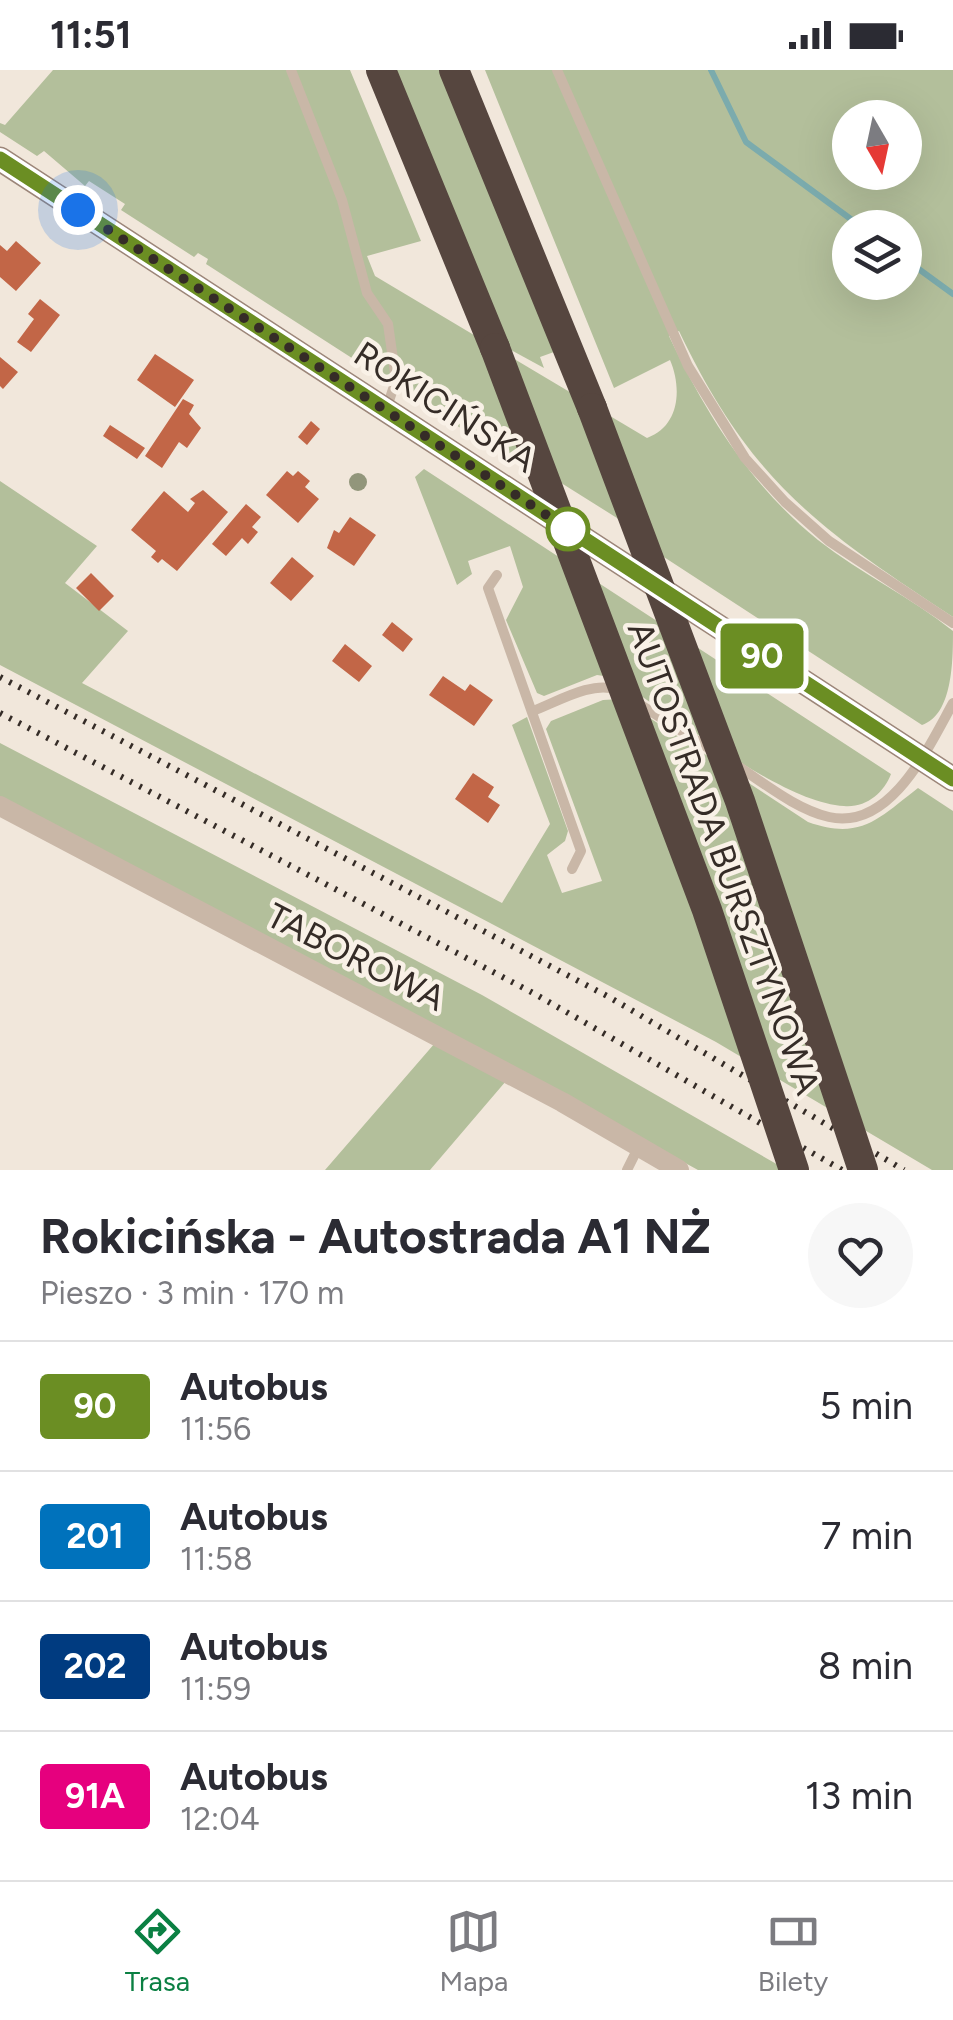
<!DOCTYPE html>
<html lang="pl">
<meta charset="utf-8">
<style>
:root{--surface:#fff;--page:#f7f7f7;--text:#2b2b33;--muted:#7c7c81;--line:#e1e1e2;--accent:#0b8043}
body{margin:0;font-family:Figtree,sans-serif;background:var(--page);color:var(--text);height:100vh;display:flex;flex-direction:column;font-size:38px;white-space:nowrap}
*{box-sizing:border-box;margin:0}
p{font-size:32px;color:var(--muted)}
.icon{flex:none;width:55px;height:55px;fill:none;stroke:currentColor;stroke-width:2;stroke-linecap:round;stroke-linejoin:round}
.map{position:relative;height:1100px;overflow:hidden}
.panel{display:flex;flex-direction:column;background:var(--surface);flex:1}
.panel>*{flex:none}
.badge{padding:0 20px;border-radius:8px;font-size:35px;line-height:65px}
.needle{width:65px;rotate:171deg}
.fabs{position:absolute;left:832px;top:30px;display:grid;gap:20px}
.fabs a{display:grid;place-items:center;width:90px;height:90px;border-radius:50%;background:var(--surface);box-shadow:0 10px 40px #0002;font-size:50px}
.you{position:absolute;width:50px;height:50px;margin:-25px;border:8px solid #fff;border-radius:50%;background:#1a73e8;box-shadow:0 0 0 15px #1a73e833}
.map>.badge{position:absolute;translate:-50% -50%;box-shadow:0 0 0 5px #fff}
.round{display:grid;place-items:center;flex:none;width:105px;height:105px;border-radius:52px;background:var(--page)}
.headline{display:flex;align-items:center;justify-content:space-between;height:170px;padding:0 40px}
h1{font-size:48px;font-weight:700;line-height:75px}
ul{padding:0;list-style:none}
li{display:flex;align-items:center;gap:30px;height:130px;padding:0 40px;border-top:2px solid var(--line)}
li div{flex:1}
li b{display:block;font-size:38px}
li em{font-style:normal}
li .badge{min-width:110px;font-weight:700;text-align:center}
.status{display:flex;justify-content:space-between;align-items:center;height:70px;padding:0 50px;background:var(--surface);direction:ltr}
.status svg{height:28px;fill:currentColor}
.menu{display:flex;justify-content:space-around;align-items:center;height:140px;border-top:2px solid var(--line);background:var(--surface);font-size:28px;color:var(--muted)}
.menu a{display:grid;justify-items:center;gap:5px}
.menu .active{color:var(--accent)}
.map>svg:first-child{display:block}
.green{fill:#b3bf9b;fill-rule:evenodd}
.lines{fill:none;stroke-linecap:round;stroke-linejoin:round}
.stream{stroke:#7babad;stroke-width:6}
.building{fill:#c26647}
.service{stroke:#c9b7a7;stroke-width:10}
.minor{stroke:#c9b7a7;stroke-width:20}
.secondary{stroke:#9c8679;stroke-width:25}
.motorway{stroke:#56463f;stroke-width:30}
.rail{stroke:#352c27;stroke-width:6;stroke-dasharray:2.5 8;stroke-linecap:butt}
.motorway-bridge{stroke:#56463f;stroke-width:30}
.tree{fill:#92967b}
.line-casing{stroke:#fff;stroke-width:22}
.line{stroke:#6b8e23;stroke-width:15}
.walk{stroke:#352c27;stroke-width:10;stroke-dasharray:0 18}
.stop-dot{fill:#fff;stroke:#6b8e23;stroke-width:5}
.labels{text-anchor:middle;stroke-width:9;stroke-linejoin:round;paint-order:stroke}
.street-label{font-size:35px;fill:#352c27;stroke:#f9f1e7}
</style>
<div class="status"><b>11:51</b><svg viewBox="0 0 49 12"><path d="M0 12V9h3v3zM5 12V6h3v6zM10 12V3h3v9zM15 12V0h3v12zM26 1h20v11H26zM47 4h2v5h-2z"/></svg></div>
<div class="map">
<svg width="953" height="1100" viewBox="0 0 953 1100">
<rect width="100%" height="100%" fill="#f1e7db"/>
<path class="green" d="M53,0H350L421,171L367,186L375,206L647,368C680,356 682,318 670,290L614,318L485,0H953V547C818,458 751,412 679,261L669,266C706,344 750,415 818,470C861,504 911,527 953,561C953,590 953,645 922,655L647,476L617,448L531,394L501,384L206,194L208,189L198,183L194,187L121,140L125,134L89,111L85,116L44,81L37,86L0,62V53L5,55ZM850,48H905V102H850ZM850,158H905V212H850Z
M395,0H439L554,282L540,287L544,298L511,280Z
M424,399L891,704C884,723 866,738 844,736C780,733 670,641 611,607L597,605L544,626L537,623L506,550L523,517L510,476L468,491L472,504L457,515L415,407Z
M0,411L97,476L65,513L128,561L82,613L502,833L550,754L512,655L527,647L568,761L565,771L547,785L562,823L602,811L546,659L551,651L603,630L621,629L808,752C861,771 879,748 918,718L953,741V1100H932L716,972L0,595Z
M0,673L482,925L787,1100H698L420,948L0,728Z
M435,973L506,1011L430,1100H325Z"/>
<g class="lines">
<path class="stream" d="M711,0L746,72L863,158
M905,189L953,224"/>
</g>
<path class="building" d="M16,171L41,193L16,221L0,207V175L7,181Z
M40,229L60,245L31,282L17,272L34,249L28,244Z
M155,284L194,310L175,337L137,310Z
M0,287L18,302L3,319L0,316Z
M183,329L194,335L189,344L201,358L187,378L179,372L162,398L145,386Z
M311,351L320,359L307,375L298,367Z
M110,355L145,378L137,389L103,366Z
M287,401L293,406L298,401L310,411L305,417L319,429L298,453L266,425Z
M203,420L228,442L177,501L162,489L158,493L151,487L156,481L131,460L164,421L188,442L195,433L190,429Z
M246,434L261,447L252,457L258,462L248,474L242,468L226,486L212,474Z
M350,447L376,465L354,496L327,478L334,460L339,463Z
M292,487L314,506L291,531L270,513Z
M91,503L114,526L99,541L76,518Z
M392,552L413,569L403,582L382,565Z
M345,574L372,596L359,612L332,591Z
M443,606L465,621L470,614L493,630L474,656L429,625Z
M473,703L494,717L488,727L500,735L488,753L455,729Z"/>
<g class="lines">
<path class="service" d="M291,0L342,130L367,223L388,254L396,310L387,337
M557,0L688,296L745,388L785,432L829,471L953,553
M497,505L488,518L581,781L572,799
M636,632L710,679
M533,641C557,632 593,610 617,620
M733,693C763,712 795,739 829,747C891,761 929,676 953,633
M627,1100L639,1076"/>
<path class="minor" d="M0,736L562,1032L679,1100"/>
<path class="secondary" d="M0,89L953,709"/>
<path class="motorway" d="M381,0L495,278
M454,0L592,338"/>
<path class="rail" d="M0,607L609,927L904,1100
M0,643L535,924L842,1100"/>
<path class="motorway-bridge" d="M495,278L707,840L794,1100
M592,338L740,731L863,1100"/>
</g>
<circle class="tree" cx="358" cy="412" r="9"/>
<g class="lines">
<defs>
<path id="line" d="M0,89L953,709"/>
</defs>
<use href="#line" class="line-casing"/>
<use href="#line" class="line"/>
<path class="walk" d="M78,140L568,459"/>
</g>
<circle class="stop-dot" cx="568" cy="459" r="20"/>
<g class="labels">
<g class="street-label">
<text transform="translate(445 337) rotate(33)" y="12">ROKICIŃSKA</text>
<text transform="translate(724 788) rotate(70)" y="12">AUTOSTRADA BURSZTYNOWA</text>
<text transform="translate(356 887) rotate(27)" y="12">TABOROWA</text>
</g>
</g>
</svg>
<div class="fabs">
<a><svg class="needle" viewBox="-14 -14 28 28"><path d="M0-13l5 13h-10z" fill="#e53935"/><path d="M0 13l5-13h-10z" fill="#7c7c81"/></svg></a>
<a><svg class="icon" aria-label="layers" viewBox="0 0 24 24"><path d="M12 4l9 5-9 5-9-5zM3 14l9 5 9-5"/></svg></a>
</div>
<div class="you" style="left:78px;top:140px"></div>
<b class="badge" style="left:762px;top:586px;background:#6b8e23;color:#fff">90</b>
</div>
<section class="panel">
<div class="headline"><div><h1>Rokicińska - Autostrada A1 NŻ</h1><p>Pieszo · 3 min · 170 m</p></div><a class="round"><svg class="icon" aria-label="heart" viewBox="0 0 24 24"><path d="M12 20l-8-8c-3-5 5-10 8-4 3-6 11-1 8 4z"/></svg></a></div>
<ul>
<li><span class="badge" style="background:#6b8e23;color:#fff">90</span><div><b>Autobus</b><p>11:56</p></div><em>5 min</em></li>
<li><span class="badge" style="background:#0072bc;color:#fff">201</span><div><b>Autobus</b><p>11:58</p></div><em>7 min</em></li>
<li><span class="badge" style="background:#003b80;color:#fff">202</span><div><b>Autobus</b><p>11:59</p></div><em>8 min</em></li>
<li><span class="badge" style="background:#e6007e;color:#fff">91A</span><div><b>Autobus</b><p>12:04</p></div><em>13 min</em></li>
</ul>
</section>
<nav class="menu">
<a class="active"><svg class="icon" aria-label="directions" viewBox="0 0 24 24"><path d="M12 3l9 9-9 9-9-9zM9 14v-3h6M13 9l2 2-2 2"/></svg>Trasa</a>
<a><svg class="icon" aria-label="map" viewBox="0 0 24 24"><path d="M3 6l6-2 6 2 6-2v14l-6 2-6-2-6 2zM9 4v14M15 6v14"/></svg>Mapa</a>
<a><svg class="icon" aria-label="tickets" viewBox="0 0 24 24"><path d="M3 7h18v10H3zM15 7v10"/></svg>Bilety</a>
</nav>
